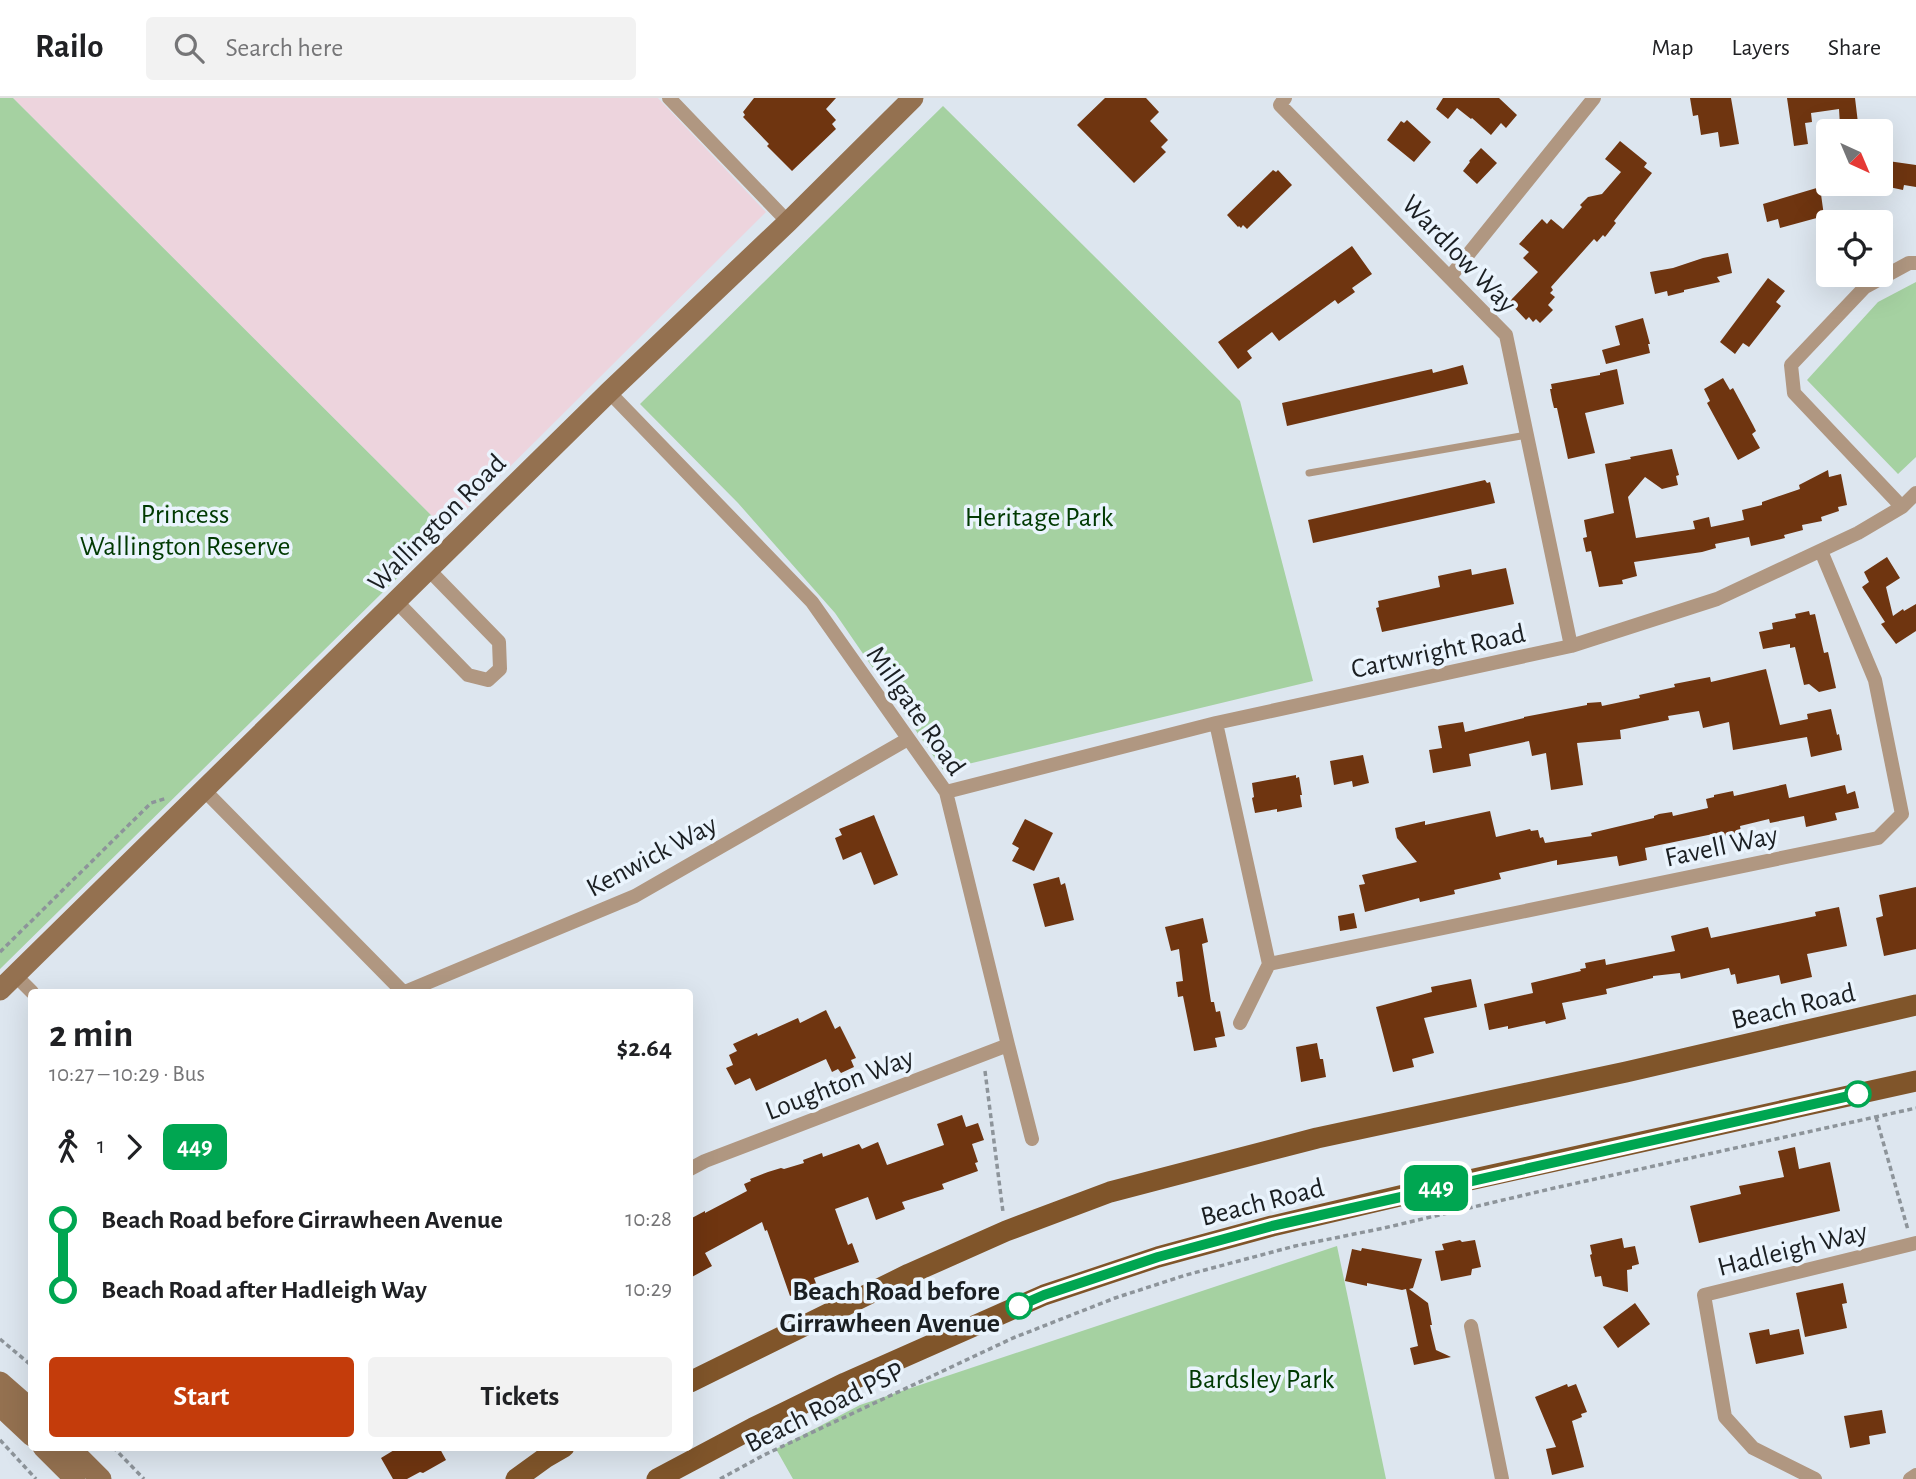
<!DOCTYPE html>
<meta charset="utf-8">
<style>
:root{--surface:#fff;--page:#f2f2f2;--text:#202124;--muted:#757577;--line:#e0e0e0;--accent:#c43c0b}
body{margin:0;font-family:"Alegreya Sans",sans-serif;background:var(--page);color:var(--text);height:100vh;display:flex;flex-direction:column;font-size:26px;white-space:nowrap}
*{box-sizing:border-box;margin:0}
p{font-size:23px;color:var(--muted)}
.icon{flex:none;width:38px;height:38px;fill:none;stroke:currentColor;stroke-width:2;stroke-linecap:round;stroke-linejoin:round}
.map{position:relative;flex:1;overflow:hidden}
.drawer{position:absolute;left:28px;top:891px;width:665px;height:462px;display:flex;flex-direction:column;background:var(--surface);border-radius:7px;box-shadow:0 7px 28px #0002}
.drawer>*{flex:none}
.badge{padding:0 14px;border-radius:10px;font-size:24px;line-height:46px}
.needle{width:46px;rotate:136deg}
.fabs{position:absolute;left:1816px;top:21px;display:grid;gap:14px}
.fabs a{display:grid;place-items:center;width:77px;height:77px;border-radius:7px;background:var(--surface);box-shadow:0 7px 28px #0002;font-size:35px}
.map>.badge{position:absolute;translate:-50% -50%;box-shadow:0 0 0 4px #fff}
.legs{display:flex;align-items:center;gap:10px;height:77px;padding:0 21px;font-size:23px}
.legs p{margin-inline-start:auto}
.overview{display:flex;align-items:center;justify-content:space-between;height:119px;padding:0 21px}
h1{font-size:38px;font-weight:600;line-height:52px}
.primary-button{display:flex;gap:14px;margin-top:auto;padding:14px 21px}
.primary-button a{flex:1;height:80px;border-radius:7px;background:var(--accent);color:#fff;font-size:28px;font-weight:600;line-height:80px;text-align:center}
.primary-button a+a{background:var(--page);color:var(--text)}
ul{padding:0 21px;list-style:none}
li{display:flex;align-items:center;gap:24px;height:70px;font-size:26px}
li i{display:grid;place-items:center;width:10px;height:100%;margin:0 9px;background:currentColor}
li i::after{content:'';width:18px;height:18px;margin:-9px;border:5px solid;border-radius:50%;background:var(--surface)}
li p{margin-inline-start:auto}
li:first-child i{background:linear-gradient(#0000 50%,currentColor 0)}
li:last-child i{background:linear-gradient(currentColor 50%,#0000 0)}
header{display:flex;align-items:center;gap:42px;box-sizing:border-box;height:98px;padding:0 35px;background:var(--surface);border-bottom:2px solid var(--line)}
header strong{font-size:33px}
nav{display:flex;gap:38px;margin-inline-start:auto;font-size:24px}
.search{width:490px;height:63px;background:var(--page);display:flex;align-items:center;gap:18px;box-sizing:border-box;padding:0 24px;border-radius:7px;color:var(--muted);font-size:26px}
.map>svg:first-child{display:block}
.education{fill:#edd4dd}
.green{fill:#a5d1a1}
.building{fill:#6f3510}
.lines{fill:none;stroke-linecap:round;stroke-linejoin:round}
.path{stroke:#8d949a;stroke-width:3.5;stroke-dasharray:5 3.5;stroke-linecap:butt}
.lane{stroke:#b09781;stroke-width:7}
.street{stroke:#b09781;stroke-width:14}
.secondary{stroke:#947150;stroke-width:21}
.primary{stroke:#80552a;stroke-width:21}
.line-1-casing{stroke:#fff;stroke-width:16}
.line-1{stroke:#00a651;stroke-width:10}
.stop-1-dot{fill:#fff;stroke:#00a651;stroke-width:3.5}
.labels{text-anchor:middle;stroke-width:7;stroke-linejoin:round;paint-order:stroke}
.street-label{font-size:28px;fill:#1b1f22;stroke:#eaf4fd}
.park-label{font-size:28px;fill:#013a02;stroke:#eaf4fd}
.stop-label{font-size:28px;font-weight:bold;fill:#1b1f22;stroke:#eaf4fd;text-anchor:end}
</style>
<header>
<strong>Railo</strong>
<div class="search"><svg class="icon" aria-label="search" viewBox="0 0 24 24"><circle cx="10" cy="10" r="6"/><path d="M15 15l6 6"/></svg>Search here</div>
<nav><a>Map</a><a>Layers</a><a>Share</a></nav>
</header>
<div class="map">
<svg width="1916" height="1381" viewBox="0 0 1916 1381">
<rect width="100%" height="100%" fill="#dde6ef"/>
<path class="education" d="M13,0H658L766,114L446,432Z"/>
<path class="green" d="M0,0H13L446,432L0,871Z
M943,8L1240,303L1313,583L943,672L835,515L738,405L640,306Z
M1916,184V359L1898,376L1807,282L1878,204Z
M1337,1148L1386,1381H793L776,1351L860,1307Z"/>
<path class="building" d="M754,0H836L826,11L836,22L832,26L836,31L792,73L767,48L769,46L743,19L745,17L743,14Z
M1105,0H1146L1159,14L1150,23L1168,42L1161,49L1166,54L1134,85L1077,27Z
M1443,0H1499L1517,17L1506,30L1501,25L1491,37L1472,20L1471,21L1457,10L1448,21L1436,11Z
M1690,0H1731L1739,46L1720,49L1718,34L1701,37L1698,17L1693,18Z
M1787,0H1855L1858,25L1840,27L1839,11L1811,15L1812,24L1805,25L1808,46L1794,48Z
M1407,22L1431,44L1414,64L1387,42L1401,23L1404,25Z
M1620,43L1647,65L1644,69L1652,75L1614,123L1616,125L1605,139L1603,137L1597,144L1594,141L1551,189L1553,192L1550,195L1555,199L1548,207L1553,212L1540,225L1536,221L1533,224L1529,219L1526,222L1509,204L1538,174L1523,160L1529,154L1519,146L1542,121L1547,126L1551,121L1563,131L1582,109L1580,107L1588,99L1602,96L1621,74L1605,61Z
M1481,50L1497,65L1477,86L1463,73L1470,64L1469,63Z
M1881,62L1916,67V89L1904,87L1903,92L1889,89L1890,85L1881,83Z
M1273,72L1276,74L1278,72L1292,87L1247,131L1243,127L1241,130L1239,128L1238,129L1227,117Z
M1820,89L1824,118L1780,130L1778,121L1767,124L1763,106Z
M1352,148L1372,176L1352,190L1355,194L1338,206L1335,202L1279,243L1272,234L1247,253L1252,260L1238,271L1218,244Z
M1728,155L1732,175L1717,179L1720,184L1684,192V194L1668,198L1667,193L1655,196L1650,174L1673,170L1703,160Z
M1768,180L1785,193L1776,204L1781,208L1749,249L1743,245L1735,256L1720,244Z
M1643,220L1650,246H1648L1650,255L1606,266L1602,252L1620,247L1615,228Z
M1463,267L1468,286L1287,328L1282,305L1432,271L1433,275Z
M1617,271L1624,306L1585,315L1595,355L1568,361L1557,310H1554L1552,302L1550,291H1552L1551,286L1600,277V275Z
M1723,280L1730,292L1733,290L1753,327L1756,333L1752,336L1760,350L1738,362L1707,305L1710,303L1704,291Z
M1672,351L1679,377L1676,378L1678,387L1662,391L1645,379L1628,399L1636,440L1695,431L1693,423L1709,419L1711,429L1744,422L1742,412L1762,407V404L1800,391L1799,387L1828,372L1829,379L1841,376L1847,407L1838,409L1839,413L1821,419L1822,423L1802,427L1803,432L1784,437L1785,440L1751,448L1749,439L1715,446L1716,450L1702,454L1634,464L1637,478L1622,482L1623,486L1599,489L1591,453L1586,454L1583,440L1587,439L1584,422L1614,415L1605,366L1631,361L1630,359Z
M1485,382L1487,385L1490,384L1495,405L1313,445L1308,422Z
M1887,459L1900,480L1886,489L1893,518L1903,511L1904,513L1916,506V533L1896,546L1881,526L1885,524L1862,489L1869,484L1864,474Z
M1506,470L1514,506L1382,534L1376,510L1379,509L1378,503L1440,489L1438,478L1471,471L1472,477Z
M1809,513L1810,517L1815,516L1824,555L1828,554L1836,590L1819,594L1809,586L1804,587L1795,549L1790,550V546L1763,551L1759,534L1773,531L1772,525L1796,520L1795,516Z
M1766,571L1780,627L1808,621L1807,616L1831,611L1837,637L1839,636L1842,652L1811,659L1807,639L1733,652L1729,624L1703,630L1699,613L1668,618L1669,622L1620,632L1621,641L1577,645L1583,687L1551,692L1546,655L1532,658L1529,643L1469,656L1471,668L1433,675L1429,652L1442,650L1438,628L1463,624L1465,634L1524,620V619L1587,607V605L1601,604L1602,608L1640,600L1639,597L1675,589L1674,586L1710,579L1711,584Z
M1363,657L1369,685L1353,689L1352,683L1334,687L1330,663Z
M1296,677V680L1299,679L1302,697H1300L1302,709L1277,714V711L1255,715L1252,700L1254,699L1252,685Z
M1786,686L1789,700L1845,687L1847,696L1855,693L1859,710L1835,715L1837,722L1806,729L1804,718L1770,725L1769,721L1740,728L1741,734L1714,740L1713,736L1645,750L1647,762L1619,768L1617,758L1557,767V762L1499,775L1501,781L1454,792L1455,796L1420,804L1419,800L1365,814L1359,787L1365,786L1362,777L1417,764L1397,740L1395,730L1425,723V727L1490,713L1496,739L1530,731L1531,733L1538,732L1540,740L1543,739L1545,745L1592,738L1591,735L1654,720V718L1659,716L1672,714L1673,718L1708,710L1706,701L1714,699V697L1733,693L1734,698Z
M874,717L898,777L874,787L861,754L843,762L835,740L842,737L839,731Z
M1025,721L1053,735L1034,773L1012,763L1019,750L1012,746Z
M1059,779L1061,787L1065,785L1074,822L1045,829L1033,786Z
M1916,789V851L1884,858L1876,820L1883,818L1879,797Z
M1839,809L1847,848L1807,856L1812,879L1781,886L1779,877L1737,886L1735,876L1731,877L1729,870L1681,881L1680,875L1653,878V880L1606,891L1607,896L1562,905L1566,921L1546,926L1545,923L1508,931V928L1489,932L1484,906L1533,895L1531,885L1581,873L1580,871L1586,870L1585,865L1605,861L1606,867L1675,853L1671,838L1708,829L1711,840L1816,818L1815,814Z
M1354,815L1357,830L1340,833L1338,818Z
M1203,820L1208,844L1202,846L1211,904H1214L1216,914L1220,913L1225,938L1215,940L1217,949L1194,953L1183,898L1178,899L1176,884L1183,883L1179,851L1171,853L1165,829Z
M1471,881L1477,909L1424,920L1434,955L1412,961L1414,969L1393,974L1376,909L1432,894L1431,889Z
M826,912L835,931L840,928L856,960L851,962L854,969L841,975L838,971L832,974L826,961L756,993L750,980L735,987L726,970L733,967L729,957L737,953L733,946L757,935L758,938L798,920L800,925Z
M1317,945L1320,961H1323L1326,979L1301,984L1296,949Z
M962,1017L966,1029L978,1025L984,1042L972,1046L978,1064L975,1065L978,1073L942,1086L944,1091L902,1104L905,1111L876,1122L868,1099L835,1111L848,1147L852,1145L859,1164L814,1180L817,1188L790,1198L767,1132L765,1133L762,1124L705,1155L712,1168L690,1180V1121L705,1113V1115L747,1093L744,1086L751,1083L750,1081L768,1074L781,1070L784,1071L804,1065L803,1062L822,1055L823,1059L859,1046L862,1051L878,1044L887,1067L944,1047L937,1026Z
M1795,1049L1799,1071L1830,1064L1840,1113L1699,1145L1690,1108L1741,1096L1739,1088L1784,1079L1778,1053Z
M1622,1140L1624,1150L1635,1148L1639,1166L1632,1168V1171L1627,1172L1628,1194L1603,1188L1601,1178L1595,1179L1590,1157L1592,1156L1590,1147Z
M1460,1142L1462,1144L1475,1142L1481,1169L1472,1171L1471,1177L1441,1183L1435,1153L1444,1152L1442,1146Z
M1362,1150L1422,1161L1413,1190L1409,1191L1428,1205L1432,1227H1430L1436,1252L1451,1259L1414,1267L1410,1250L1418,1248L1406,1191L1402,1192L1367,1185V1188L1345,1183L1352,1151L1361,1153Z
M1843,1185L1847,1205L1842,1206L1847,1230L1805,1239L1796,1195Z
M1635,1205L1650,1226L1618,1250L1603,1229Z
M1769,1231L1770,1237L1799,1231L1804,1256L1756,1266L1749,1235Z
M1567,1286L1568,1289L1576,1286L1587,1314L1581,1316L1582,1319L1572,1323L1584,1369L1552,1377L1546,1351L1556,1349L1535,1299Z
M1882,1312L1886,1335L1869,1338L1870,1346L1850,1350L1844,1318Z
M399,1349H439L446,1362L423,1375L420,1374L407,1381H393L381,1360Z"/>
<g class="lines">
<path class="path" d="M0,854L151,705L167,700
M985,973L1003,1114
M1876,1019L1908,1132
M0,1241L32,1268
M0,1342L36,1381
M113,1349L144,1381
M720,1381L764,1357L1013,1240L1115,1200L1186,1177L1295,1148L1384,1130L1550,1091L1916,1010"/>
<path class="lane" d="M1309,375L1527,337"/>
<path class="street" d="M669,0L788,124
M1285,0L1280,7L1506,237L1571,548
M1450,179L1594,0
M609,294L812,504L946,694L1008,947L1032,1041
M1902,409L1794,295L1791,267L1865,189L1909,165H1916
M396,503L468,577L488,582L500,571L499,544L428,471
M1216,625L1269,866L1878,740L1902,716L1875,582L1821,453
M204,692L403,894
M946,694L1216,625L1571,548L1717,501L1858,435L1902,409L1916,395
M15,877L32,894
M405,894L635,798L908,641
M1240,925L1269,866
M690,1071L705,1063L1008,947
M1471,1228L1502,1381
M1815,1381L1753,1350L1725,1319L1704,1197L1916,1145
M1910,1381L1916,1377"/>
<path class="secondary" d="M0,892L609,294L788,124L913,0
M0,1284L32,1312
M0,1308L32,1338
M43,1349L75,1381
M69,1349L101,1381"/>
<path class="primary" d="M690,1284L909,1176L1006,1133L1110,1094L1317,1040L1626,974L1916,907
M516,1381L545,1360L564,1349
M657,1381L753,1330L845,1285L1044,1197L1158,1159L1272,1128L1438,1089L1916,983"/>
</g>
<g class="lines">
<defs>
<path id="line-1" d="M1019,1208L1044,1197L1158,1159L1272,1128L1858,996"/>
</defs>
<use href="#line-1" class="line-1-casing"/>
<use href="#line-1" class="line-1"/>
</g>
<g class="stop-1-dot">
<circle cx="1858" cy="996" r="12"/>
<circle cx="1019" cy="1208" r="12"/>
</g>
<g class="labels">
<g class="street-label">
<text transform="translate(1460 155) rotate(46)" y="10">Wardlow Way</text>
<text transform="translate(436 424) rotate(-45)" y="10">Wallington Road</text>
<text transform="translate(1438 552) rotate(-12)" y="10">Cartwright Road</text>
<text transform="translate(917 612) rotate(55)" y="10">Millgate Road</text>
<text transform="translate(1721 747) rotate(-12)" y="10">Favell Way</text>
<text transform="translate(651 757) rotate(-28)" y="10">Kenwick Way</text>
<text transform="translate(1793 907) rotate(-13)" y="10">Beach Road</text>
<text transform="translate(839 985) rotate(-21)" y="10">Loughton Way</text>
<text transform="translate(1262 1103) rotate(-14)" y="10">Beach Road</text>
<text transform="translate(1792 1150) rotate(-14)" y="10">Hadleigh Way</text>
<text transform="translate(824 1308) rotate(-26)" y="10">Beach Road PSP</text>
</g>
<g class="park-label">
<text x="185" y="425">Princess<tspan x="185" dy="32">Wallington Reserve</tspan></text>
<text x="1039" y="428">Heritage Park</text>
<text x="1261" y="1290">Bardsley Park</text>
</g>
<g class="stop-label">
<text x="1000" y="1202">Beach Road before<tspan x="1000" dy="32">Girrawheen Avenue</tspan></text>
</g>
</g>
</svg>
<div class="fabs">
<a><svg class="needle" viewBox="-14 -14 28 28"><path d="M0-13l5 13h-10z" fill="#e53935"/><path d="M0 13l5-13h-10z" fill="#757577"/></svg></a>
<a><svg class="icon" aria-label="locate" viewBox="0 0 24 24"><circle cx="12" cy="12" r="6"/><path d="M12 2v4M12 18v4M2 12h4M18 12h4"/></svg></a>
</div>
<b class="badge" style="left:1436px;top:1090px;background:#00a651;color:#fff">449</b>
<section class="drawer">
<div class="overview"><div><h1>2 min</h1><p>10:27 – 10:29 · Bus</p></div><b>$2.64</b></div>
<div class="legs"><svg class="icon" aria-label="walk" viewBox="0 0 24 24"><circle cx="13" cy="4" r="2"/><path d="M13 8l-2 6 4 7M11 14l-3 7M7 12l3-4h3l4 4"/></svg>1<svg class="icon" aria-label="forward" viewBox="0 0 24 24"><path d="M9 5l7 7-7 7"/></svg><b class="badge" style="background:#00a651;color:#fff">449</b></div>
<ul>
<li><i style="color:#00a651"></i><b>Beach Road before Girrawheen Avenue</b><p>10:28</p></li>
<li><i style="color:#00a651"></i><b>Beach Road after Hadleigh Way</b><p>10:29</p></li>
</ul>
<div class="primary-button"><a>Start</a><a>Tickets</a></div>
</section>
</div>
